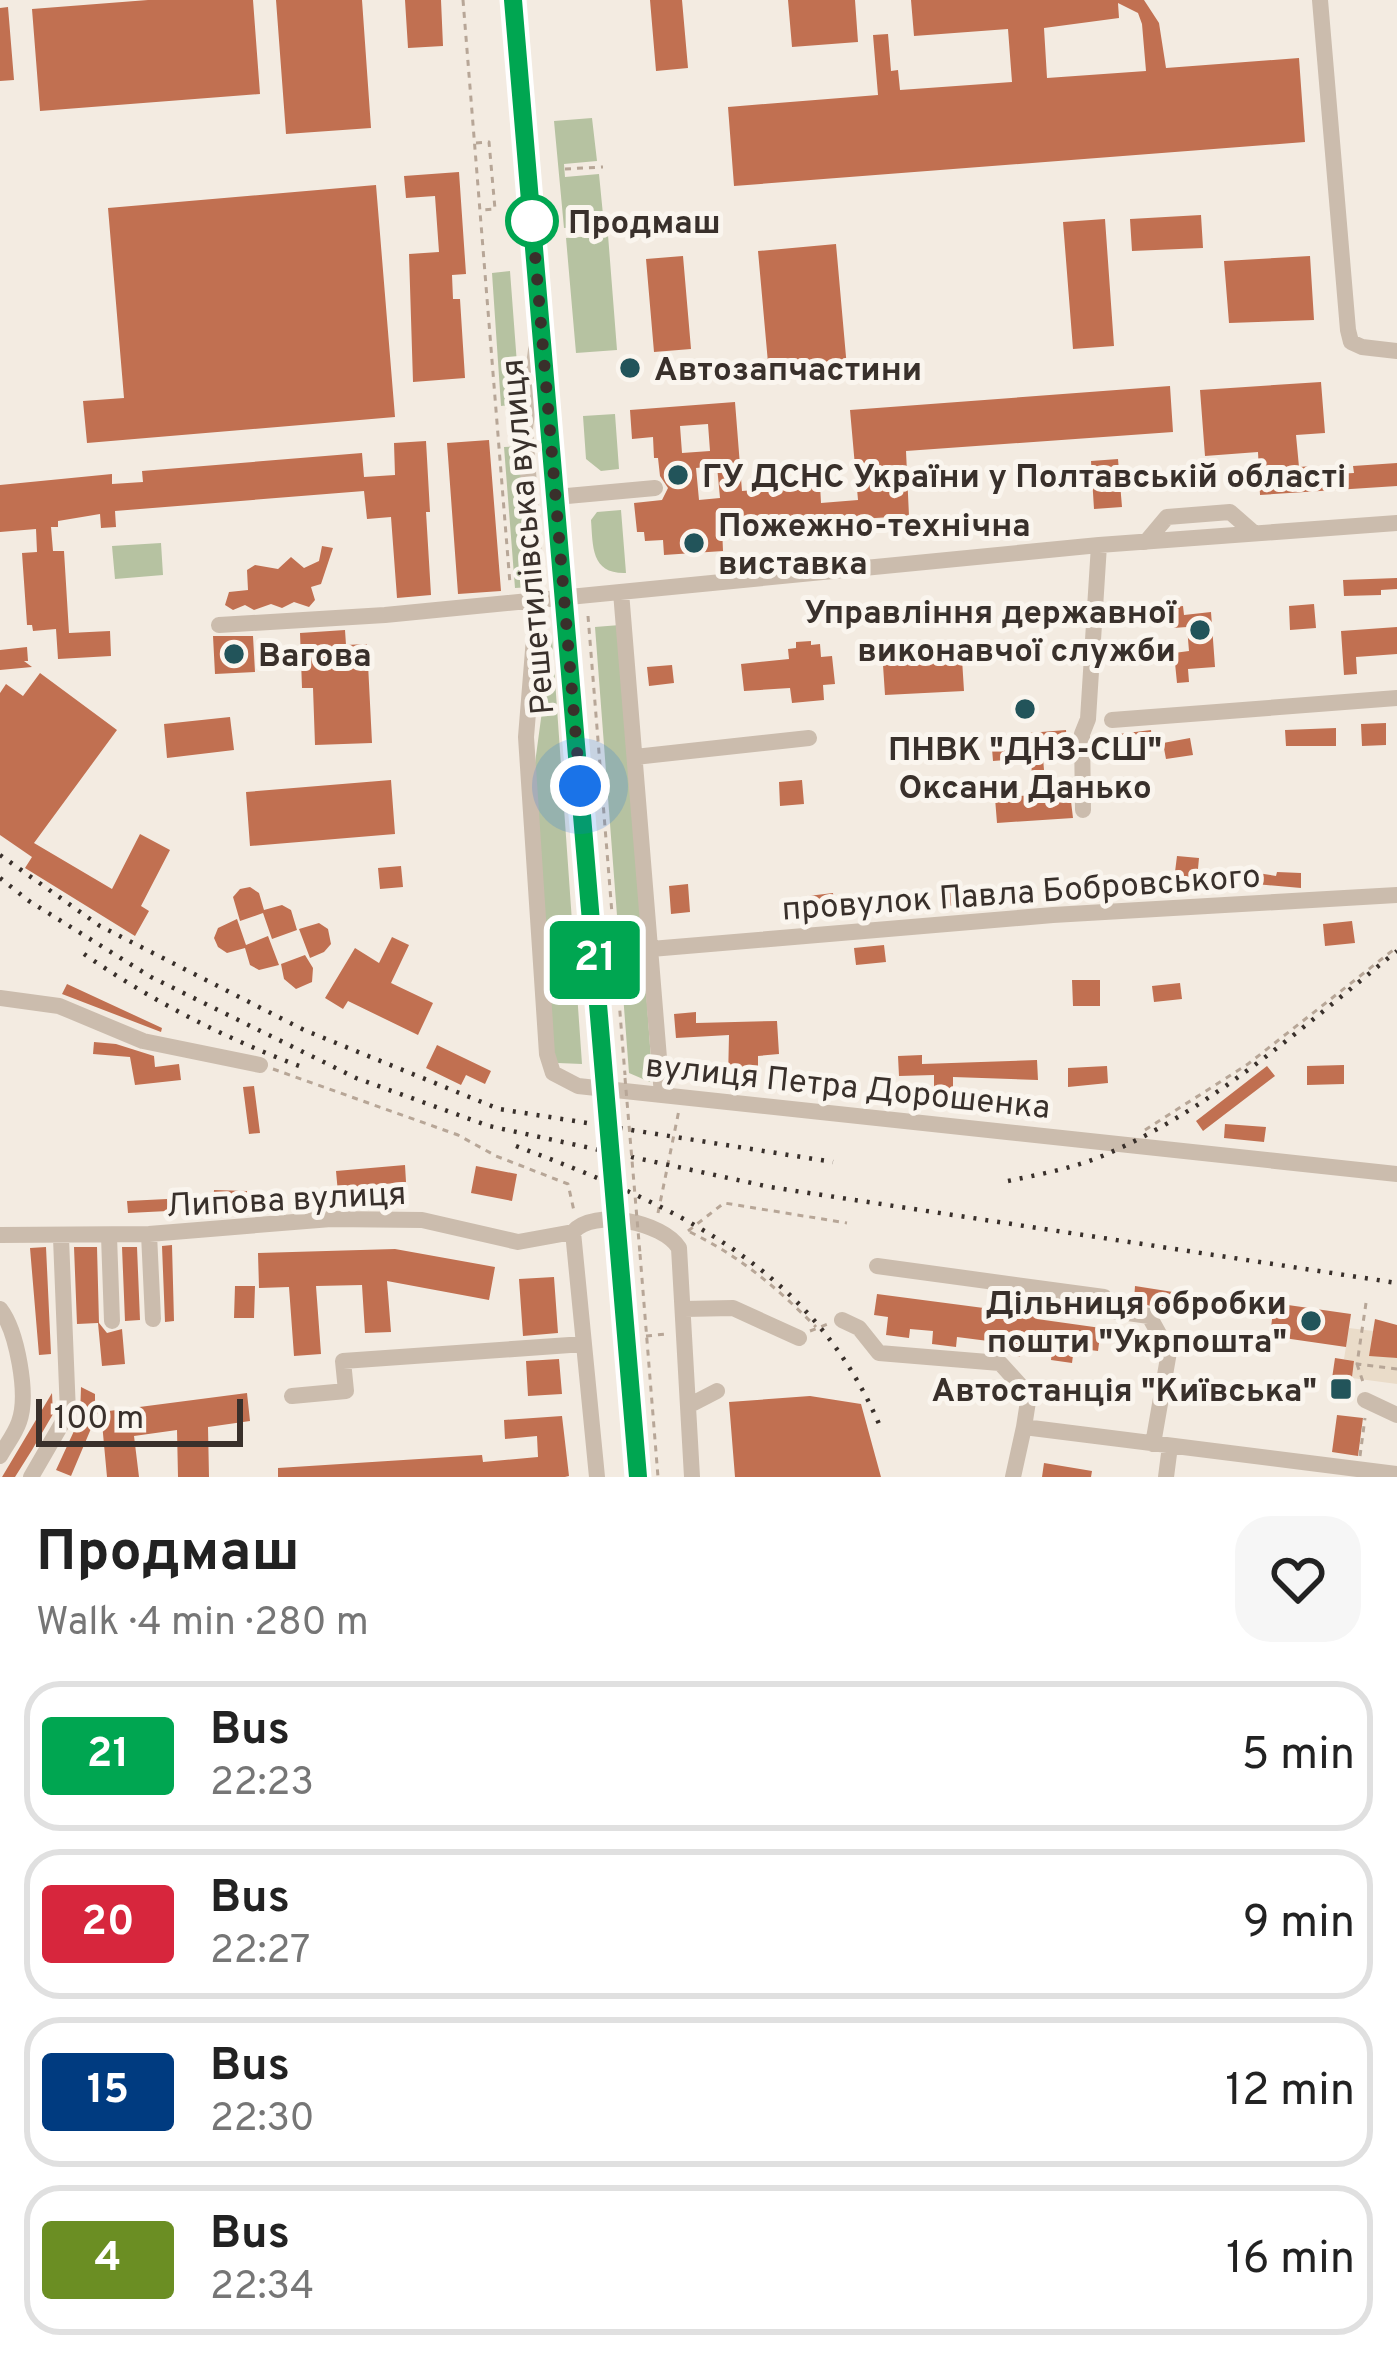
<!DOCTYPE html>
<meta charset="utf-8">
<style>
:root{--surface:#fff;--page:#f6f6f6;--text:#222;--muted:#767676;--line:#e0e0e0}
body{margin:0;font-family:Overpass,sans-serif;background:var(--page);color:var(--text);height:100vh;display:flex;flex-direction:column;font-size:45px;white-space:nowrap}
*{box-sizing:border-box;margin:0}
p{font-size:39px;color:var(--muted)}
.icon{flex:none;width:66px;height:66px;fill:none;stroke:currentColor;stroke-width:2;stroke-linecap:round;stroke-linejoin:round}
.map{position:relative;height:1477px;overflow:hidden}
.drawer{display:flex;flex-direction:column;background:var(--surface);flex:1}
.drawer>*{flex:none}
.badge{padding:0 24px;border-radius:9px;font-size:42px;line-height:78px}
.scale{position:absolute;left:36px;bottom:30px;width:207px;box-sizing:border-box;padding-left:12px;border:6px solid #39302b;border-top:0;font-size:33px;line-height:42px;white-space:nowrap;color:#39302b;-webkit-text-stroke:9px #faf5ee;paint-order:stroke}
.you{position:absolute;width:60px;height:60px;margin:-30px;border:9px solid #fff;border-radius:50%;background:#1a73e8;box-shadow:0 0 0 18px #1a73e833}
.map>.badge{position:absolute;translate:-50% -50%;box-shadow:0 0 0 6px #fff}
.round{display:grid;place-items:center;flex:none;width:126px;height:126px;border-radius:36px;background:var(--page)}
.overview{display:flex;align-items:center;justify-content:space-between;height:204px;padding:0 36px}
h1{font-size:57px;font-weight:700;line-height:90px}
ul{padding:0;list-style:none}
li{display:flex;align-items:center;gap:36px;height:150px;margin:0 24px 18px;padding:0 12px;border:6px solid var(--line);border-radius:36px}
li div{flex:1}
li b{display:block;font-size:45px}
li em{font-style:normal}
li .badge{min-width:132px;font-weight:700;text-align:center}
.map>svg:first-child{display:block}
.green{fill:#b6c2a1}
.plaza{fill:#eadcc9}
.building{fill:#c17051;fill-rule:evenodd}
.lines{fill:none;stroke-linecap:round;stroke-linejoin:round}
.path{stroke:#b7a697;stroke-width:3;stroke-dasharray:6 6;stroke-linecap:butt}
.minor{stroke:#cbbcad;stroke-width:16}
.major{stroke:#7b685d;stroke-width:21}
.rail{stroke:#39302b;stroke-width:4.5;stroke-dasharray:3 9;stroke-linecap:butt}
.path-bridge{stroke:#b7a697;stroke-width:3;stroke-dasharray:6 6;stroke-linecap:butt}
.major-bridge{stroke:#7b685d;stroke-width:21}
.line-casing{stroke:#fff;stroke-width:27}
.line{stroke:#00a651;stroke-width:18}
.walk{stroke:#39302b;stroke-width:12;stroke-dasharray:0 21.6}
.stop-dot{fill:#fff;stroke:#00a651;stroke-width:6}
.poi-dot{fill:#22545a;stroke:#faf5ee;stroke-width:4.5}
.labels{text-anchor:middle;stroke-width:10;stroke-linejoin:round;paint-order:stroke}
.stop-label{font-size:33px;font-weight:bold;fill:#39302b;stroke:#faf5ee;text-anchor:start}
.poi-label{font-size:33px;font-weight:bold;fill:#39302b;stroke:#faf5ee;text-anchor:start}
.street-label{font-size:33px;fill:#39302b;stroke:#faf5ee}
</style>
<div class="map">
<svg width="1397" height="1477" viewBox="0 0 1397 1477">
<rect width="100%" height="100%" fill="#f3ebe1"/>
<path class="green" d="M592,118L597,161L564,164L565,177L599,174L604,225L564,228L554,121Z
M608,235L617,350L576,353L566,238Z
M510,271L520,404L501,406L492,273Z
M615,414L619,469L601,471L586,459L583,416Z
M521,446L532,587L515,588L504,447Z
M621,510L626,573C591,574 593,547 591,520L597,512Z
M161,543L163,575L115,579L112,546Z
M620,625L652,1074L650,1082L629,1073L595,627Z
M552,637L582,1064L558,1063L554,1058L533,778Z"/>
<path class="plaza" d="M1349,1328L1373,1331L1370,1355L1397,1358V1384L1352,1378L1354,1361L1344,1359Z"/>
<path class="building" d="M148,0H253L260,94L40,111L32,9Z
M276,0H362L371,128L286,134Z
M405,0H441L443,46L408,48Z
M650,0H682L688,68L656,71Z
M788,0H855L858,42L792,47Z
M911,0H1144L1159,23L1166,68L1299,58L1305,142L734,186L728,107L878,95L873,35L888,34L891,71L898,70L900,90L1012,82L1008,29L914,36ZM1118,3L1138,13L1142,24L1146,71L1047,78L1044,28L1119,18Z
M8,7L14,80L0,81V8Z
M459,172L466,274L452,275L453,299H460L465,378L413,382L409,254L439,252L435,196L406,198L404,176Z
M376,185L395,417L87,443L83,401L124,398L108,208Z
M1201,215L1203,248L1132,251L1130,219Z
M1105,219L1114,346L1073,349L1063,222Z
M836,244L847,368L769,374L758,251Z
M683,256L691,349L654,352L646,259Z
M1310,256L1314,320L1229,323L1224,261Z
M1321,382L1325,433L1296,435L1299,467L1312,466L1313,475L1354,473L1353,466L1397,463V486L1260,495L1258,452L1205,456L1200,390Z
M1170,386L1173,432L906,451L909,516L722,527L723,551L664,555L663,540L645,541L644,532H637L634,503L662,500L668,488L660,476L658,458H654L653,437L632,439L630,410L735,402L742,491L820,485L821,503L858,500L850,410ZM708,424L710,451L682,453L680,426ZM717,466L720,498L699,500L696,468Z
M489,440L501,591L458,594L447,443Z
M426,441L430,512H426L431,595L397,598L391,517L367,519L364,491L115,511L116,527L101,528L100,514L58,521V527H51L53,551H64L69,633L110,631L111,656L58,659L56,629L33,631L32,625H27L22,553L37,552L36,529L0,532V485L112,474V484L143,482L142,471L362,453L364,477L395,475L394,443Z
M1118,459L1122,507L1094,509L1091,461Z
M322,546L333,548L321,584L311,587L315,600L309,607L294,602L282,608L271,604L254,610L245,605L233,610L225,605L229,592L248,590L247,570L255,565L278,569L291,557L304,568L319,561Z
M1397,578V589L1381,590V595L1344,596L1343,580Z
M1314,604L1316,628L1290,630L1289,606Z
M1183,606L1184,615L1211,612L1215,667L1188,669L1189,682L1177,683L1174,653L1189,651L1187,627L1173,628L1171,607Z
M1397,627V654L1356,657L1357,674L1344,675L1341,631Z
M345,630L346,645L367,644L372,743L315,745L313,688H302L300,633Z
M213,636H253L255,672L215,674Z
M811,641V645L820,644L821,657L832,656L835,684L823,685L824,700L792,703L790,688L744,691L741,664L789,659L788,649L796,648V642Z
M27,647L28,661H24L32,667L0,670V650Z
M962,659L964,691L885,695L883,665Z
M672,665L674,683L649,686L647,667Z
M40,673L117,730L34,843L112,889L140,834L170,850L141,906L149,911L135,936L25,868L32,857L0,835V693L6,684L23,696Z
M230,717L234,750L167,758L164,724Z
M1386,723V745L1362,746L1361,724Z
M1336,728V746H1286L1285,730Z
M1066,730L1068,756L1043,758L1046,794L1070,793L1073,818L997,823L995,798L1033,795L1031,758L993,761L991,736Z
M1151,730L1153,750L1121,754L1119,734Z
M1190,738L1193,755L1166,759L1163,743Z
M391,780L395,834L250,846L246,792Z
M802,780L804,804L780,806L779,782Z
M1177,856L1199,858L1196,890L1173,888Z
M401,866L403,887L380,889L378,868Z
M1245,871L1276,876L1277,872L1301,873V888L1243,883Z
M688,884L690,912L671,914L669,886Z
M968,886V896L998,892L999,904L943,906L942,899L948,898V887Z
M250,887L259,893L264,910L282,905L291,910L297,930L272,939L263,913L240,921L233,897L240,889Z
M833,893L835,914L811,916L808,896Z
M237,919L246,945L268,936L279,965L259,970L250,965L245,948L227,953L218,947L214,938L218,928Z
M1352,921L1355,943L1325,946L1323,924Z
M319,923L328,929L331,944L324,952L310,958L299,929Z
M392,937L409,945L391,983L433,1003L418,1035L348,1001L343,1009L325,998L355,948L379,963Z
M884,945L886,962L856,965L854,948Z
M305,955L313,968L312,982L296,989L284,979L281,964Z
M1072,980H1100V1006H1073Z
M1180,983L1182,999L1154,1002L1152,986Z
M67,984L162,1028L161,1032L62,994Z
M696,1012V1023L777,1021L779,1054L758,1056V1070H745V1082L728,1080L729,1035L676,1038L674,1014Z
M94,1042L116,1044L154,1056L155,1067L179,1064L181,1080L135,1085L130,1057L93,1054Z
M437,1045L491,1071L485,1084L466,1075L461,1085L426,1068Z
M922,1055V1064L1037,1060L1038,1080L953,1077V1103L934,1104V1075L899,1076L898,1056Z
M1344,1065V1084L1307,1085V1066Z
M1107,1066L1108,1083L1068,1087V1068Z
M1267,1066L1275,1076L1203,1131L1196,1121Z
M254,1086L260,1133L249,1134L243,1087Z
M1225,1124L1266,1127L1264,1142L1224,1138Z
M405,1165L406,1182L374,1185V1191L338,1193L336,1171Z
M476,1166L517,1174L512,1201L471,1193Z
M214,1190L247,1191V1207L213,1206Z
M167,1199L168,1211L128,1213L127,1201Z
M172,1245L174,1321L165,1322L162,1246Z
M46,1247L51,1354L39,1355L30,1248Z
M74,1247H97L99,1323L107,1333L122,1329L125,1364L102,1366L98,1323L77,1324Z
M122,1247H137L140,1320L125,1321Z
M395,1249L495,1267L489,1300L387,1281L391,1332L365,1333L362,1285L316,1286L321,1354L294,1356L289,1287L259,1288L258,1253Z
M554,1277L558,1333L523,1336L519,1279Z
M235,1286H255L254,1318H234Z
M1135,1286L1173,1292L1171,1312L1134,1301Z
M877,1294L1038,1315L1037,1319L1101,1328L1098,1351L1074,1348L1072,1363L1051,1360L1052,1351L1022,1346L1020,1357L1010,1355L995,1350L996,1342L957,1337L956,1347L932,1344L933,1331L910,1329L909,1338L886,1335L888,1317L874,1315Z
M1274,1303L1351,1314L1346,1347L1270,1336Z
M1375,1319L1397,1325V1358L1369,1356Z
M1335,1358L1354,1361L1349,1402L1329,1399Z
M559,1359L562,1394L528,1396L526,1361Z
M81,1387L95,1394V1412H98L71,1476L56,1470L80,1418Z
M52,1393L53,1414L32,1450L15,1477H2Z
M247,1393L250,1421L208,1427L209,1477H178L177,1430L134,1436L139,1477H107L101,1412Z
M810,1396L861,1404L881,1477H735L729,1402Z
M1337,1415L1363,1418L1358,1456L1332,1452Z
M562,1416L569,1476L565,1477H278V1468L482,1455L483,1462L538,1457L537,1436L505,1439L504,1420Z
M1044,1463L1092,1471L1091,1477H1042Z"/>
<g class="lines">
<path class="path" d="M463,0L510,584
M476,143L489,142L495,209L481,210
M565,169L603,167
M588,616L625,1075
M554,924H574
M273,1069L458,1135L496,1156L568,1184L574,1211
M1145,1130L1248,1064L1397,947
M658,1213L679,1110
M688,1231L724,1203L847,1223
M690,1232C741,1257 776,1287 816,1327
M640,1254L658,1477
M1366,1303L1357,1364L1397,1369
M810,1331L828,1324
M646,1336L666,1334
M1357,1364L1364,1385
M1360,1456L1365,1418"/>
<path class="minor" d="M1320,0L1348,330L1351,342L1362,347L1397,351
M536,350L525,428L537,601L526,737L547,1054L553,1073L578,1086L1397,1174
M556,497L655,488
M1146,542L1167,517L1230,512L1254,533
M621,592L662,1095
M219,625L385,615L1099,545L1397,523
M1112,720L1397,698
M635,757L809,738
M1083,810L1082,734L1088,719L1099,545
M651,949L1053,915L1397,895
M0,998L59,1006L143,1041L260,1065
M149,1234L153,1319
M0,1235L149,1234L331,1219L422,1220L518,1242L573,1232
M109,1236L112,1321
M877,1266L1104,1297L1114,1311L1149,1316L1169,1352L1153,1444
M0,1309C17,1331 29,1395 19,1422C15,1434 6,1445 0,1456
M684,1309L733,1308L799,1338
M842,1320L859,1328L879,1353L1000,1363L1029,1395L1024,1427
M292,1396L346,1391L343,1361L584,1344
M1365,1400L1397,1415
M688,1406L717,1391
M31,1477L68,1413L61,1238
M597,1477L573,1232C594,1208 663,1222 679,1248L692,1477
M1013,1477L1024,1427L1397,1474
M1166,1477L1170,1446"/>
<path class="major" d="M513,0L604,1069
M619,1256L638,1477"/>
<path class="rail" d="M0,855L100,926L304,1030L499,1109L833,1162
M0,878L29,901L151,977L356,1078L489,1126L770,1187L1397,1283
M84,954C150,1000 226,1039 302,1067
M516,1146C673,1205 814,1266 882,1431
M1008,1181C1041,1174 1075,1168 1107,1154C1215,1107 1306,1024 1397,951"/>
<path class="path-bridge" d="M625,1078L640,1254"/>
<path class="major-bridge" d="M604,1069L619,1256"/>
</g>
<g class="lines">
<defs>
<path id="line" d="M513,0L638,1477"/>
</defs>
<use href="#line" class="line-casing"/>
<use href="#line" class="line"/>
<path class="walk" d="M532,221V218L580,786"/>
</g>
<circle class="stop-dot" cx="532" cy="221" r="24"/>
<g class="poi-dot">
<circle cx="630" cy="368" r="12"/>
<circle cx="678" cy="475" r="12"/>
<circle cx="694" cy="543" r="12"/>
<circle cx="1200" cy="630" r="12"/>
<circle cx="234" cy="654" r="12"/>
<circle cx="1025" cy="709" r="12"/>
<circle cx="1311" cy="1321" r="12"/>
<rect x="1329" y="1377" width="24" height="24" rx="6"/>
</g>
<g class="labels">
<g class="stop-label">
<text x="568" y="233">Продмаш</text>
</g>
<g class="poi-label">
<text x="654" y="380">Автозапчастини</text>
<text x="702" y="487">ГУ ДСНС України у Полтавській області</text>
<text x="718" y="536">Пожежно-технічна<tspan x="718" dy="38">виставка</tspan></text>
<text x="1176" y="623" text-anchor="end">Управління державної<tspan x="1176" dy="38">виконавчої служби</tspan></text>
<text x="258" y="666">Вагова</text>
<text x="1025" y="760" text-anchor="middle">ПНВК "ДНЗ-СШ"<tspan x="1025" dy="38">Оксани Данько</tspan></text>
<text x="1287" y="1314" text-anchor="end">Дільниця обробки<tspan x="1287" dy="38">пошти "Укрпошта"</tspan></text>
<text x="1317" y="1401" text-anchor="end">Автостанція "Київська"</text>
</g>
<g class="street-label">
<text transform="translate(526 537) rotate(-95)" y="12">Решетилівська вулиця</text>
<text transform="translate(1021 891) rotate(-4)" y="12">провулок Павла Бобровського</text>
<text transform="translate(848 1085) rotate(6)" y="12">вулиця Петра Дорошенка</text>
<text transform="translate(286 1198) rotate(-3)" y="12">Липова вулиця</text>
</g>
</g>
</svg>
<div class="scale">100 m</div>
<div class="you" style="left:580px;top:786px"></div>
<b class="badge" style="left:595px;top:960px;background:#00a651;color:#fff">21</b>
</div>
<section class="drawer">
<div class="overview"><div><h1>Продмаш</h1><p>Walk · 4 min · 280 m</p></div><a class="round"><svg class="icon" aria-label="heart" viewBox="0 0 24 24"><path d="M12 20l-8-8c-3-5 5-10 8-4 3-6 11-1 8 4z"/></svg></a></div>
<ul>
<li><span class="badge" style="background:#00a651;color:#fff">21</span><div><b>Bus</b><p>22:23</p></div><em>5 min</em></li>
<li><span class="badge" style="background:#d7263d;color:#fff">20</span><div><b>Bus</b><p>22:27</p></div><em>9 min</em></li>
<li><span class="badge" style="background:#003b80;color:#fff">15</span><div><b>Bus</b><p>22:30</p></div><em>12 min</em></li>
<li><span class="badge" style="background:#6b8e23;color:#fff">4</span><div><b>Bus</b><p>22:34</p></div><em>16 min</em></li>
</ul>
</section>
